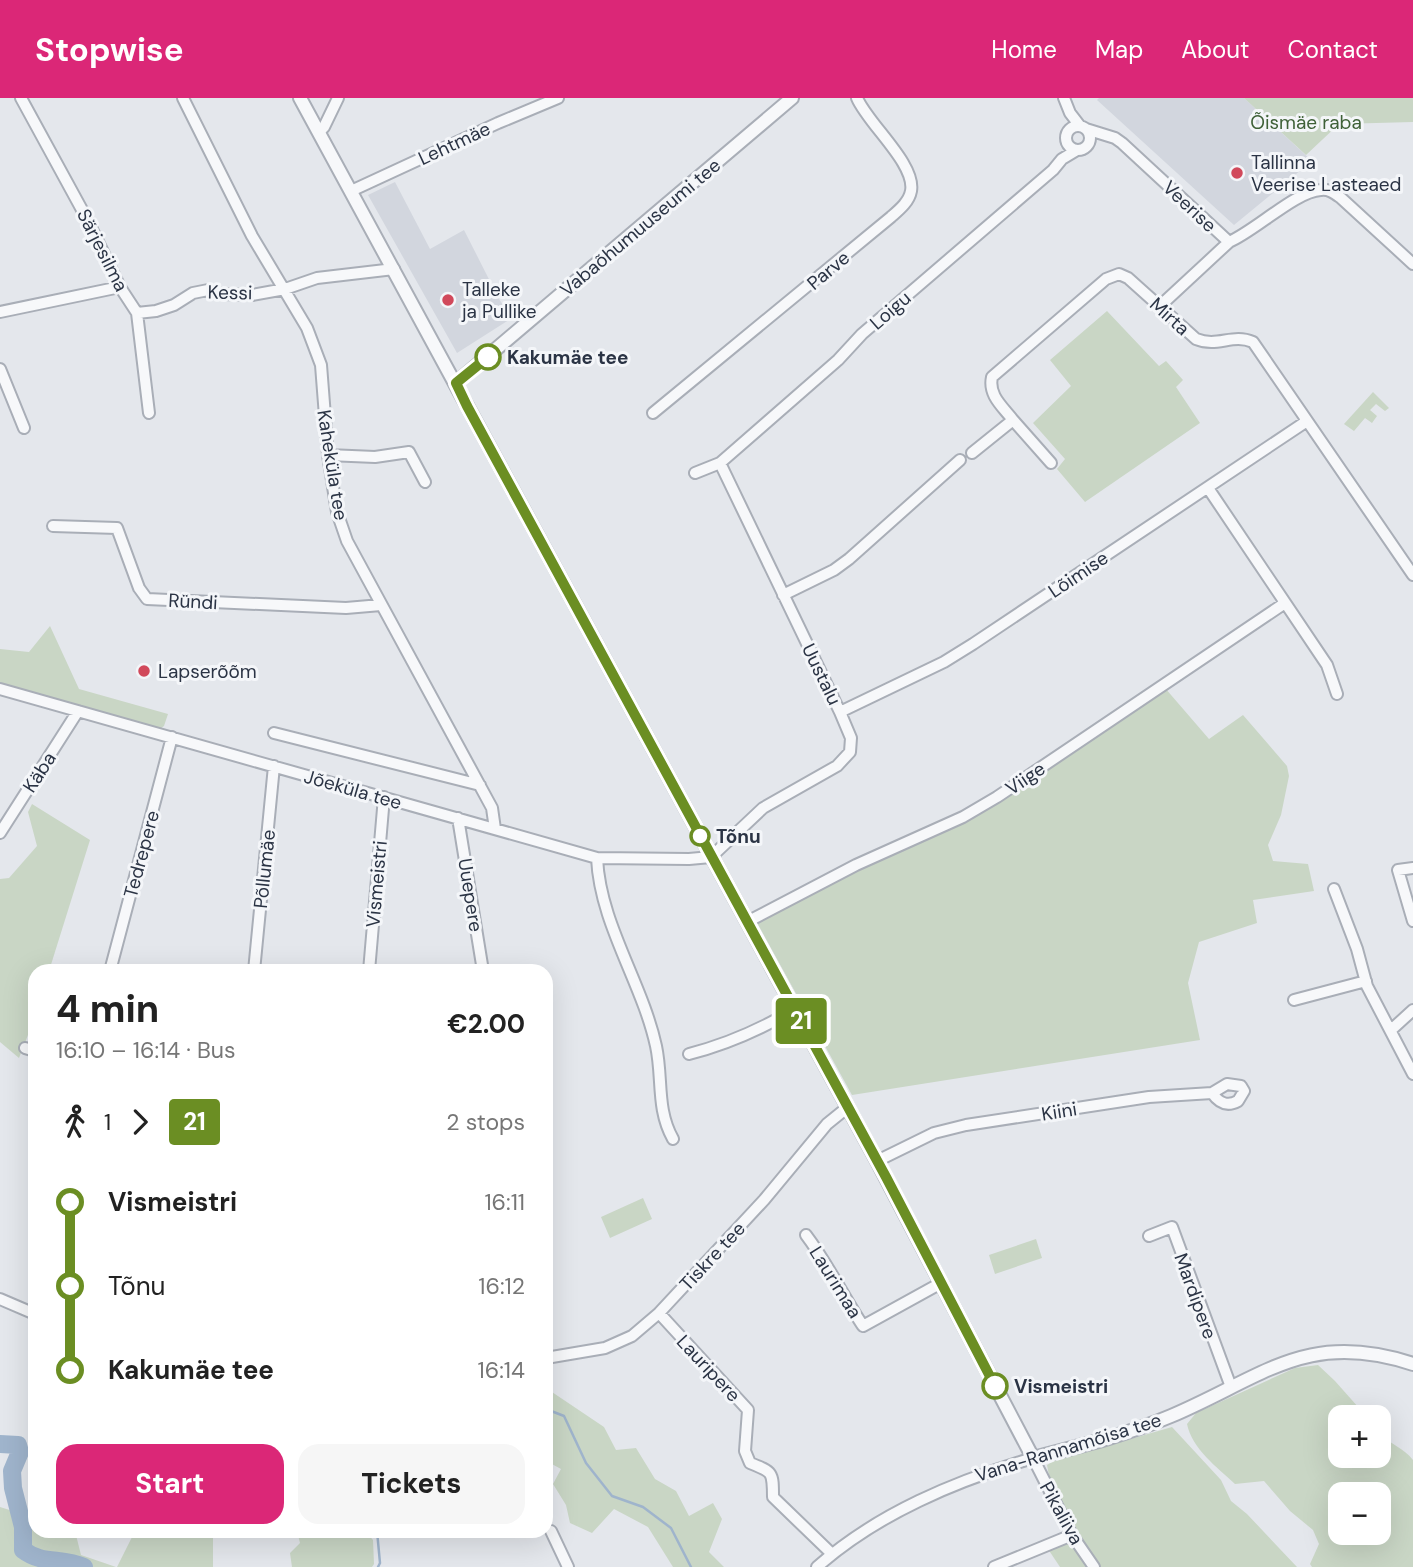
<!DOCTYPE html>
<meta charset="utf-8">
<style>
:root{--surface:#fff;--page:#f6f6f6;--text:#222;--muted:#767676;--accent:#db2777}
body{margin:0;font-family:"DM Sans",sans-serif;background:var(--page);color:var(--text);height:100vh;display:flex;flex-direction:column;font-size:26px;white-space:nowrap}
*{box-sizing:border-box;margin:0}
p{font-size:23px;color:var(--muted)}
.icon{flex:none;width:38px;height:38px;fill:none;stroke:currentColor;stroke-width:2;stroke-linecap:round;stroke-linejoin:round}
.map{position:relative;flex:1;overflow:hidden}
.side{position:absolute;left:28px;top:866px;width:525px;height:574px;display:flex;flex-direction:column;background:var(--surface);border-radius:21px;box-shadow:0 7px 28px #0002}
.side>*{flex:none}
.badge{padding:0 14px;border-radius:5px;font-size:24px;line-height:46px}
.tools{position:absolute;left:1328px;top:1307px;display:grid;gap:14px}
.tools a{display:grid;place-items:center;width:63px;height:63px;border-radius:14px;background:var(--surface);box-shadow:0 7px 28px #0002;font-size:35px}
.map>.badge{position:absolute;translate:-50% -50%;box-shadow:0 0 0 4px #fff}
.legs{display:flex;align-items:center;gap:10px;height:77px;padding:0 28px;font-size:23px}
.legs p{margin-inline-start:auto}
.headline{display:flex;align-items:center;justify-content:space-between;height:119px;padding:0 28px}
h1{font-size:38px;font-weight:700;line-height:52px}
.primary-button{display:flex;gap:14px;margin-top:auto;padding:14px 28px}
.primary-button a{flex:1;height:80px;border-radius:21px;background:var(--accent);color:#fff;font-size:28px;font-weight:700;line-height:80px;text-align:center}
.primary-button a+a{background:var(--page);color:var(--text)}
ul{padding:0 28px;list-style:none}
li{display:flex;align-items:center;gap:24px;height:84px;font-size:26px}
li i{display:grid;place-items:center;width:10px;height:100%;margin:0 9px;background:currentColor}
li i::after{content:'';width:18px;height:18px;margin:-9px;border:5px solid;border-radius:50%;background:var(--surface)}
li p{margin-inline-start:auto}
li:first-child i{background:linear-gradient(#0000 50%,currentColor 0)}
li:last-child i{background:linear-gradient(currentColor 50%,#0000 0)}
header{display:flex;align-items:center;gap:42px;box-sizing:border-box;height:98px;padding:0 35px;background:var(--accent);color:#fff}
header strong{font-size:33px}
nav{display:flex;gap:38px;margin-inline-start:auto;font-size:24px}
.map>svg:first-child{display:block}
.built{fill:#d2d6de}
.green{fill:#c9d6c5;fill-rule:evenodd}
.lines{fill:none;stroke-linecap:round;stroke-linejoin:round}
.stream{stroke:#9fb4cc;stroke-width:2.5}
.river{stroke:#9fb4cc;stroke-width:18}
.minor-casing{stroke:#a9aeb7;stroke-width:14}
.tertiary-casing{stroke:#a9aeb7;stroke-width:16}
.minor{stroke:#f7f8fa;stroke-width:10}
.tertiary{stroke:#f7f8fa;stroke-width:12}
.line-1-casing{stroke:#fff;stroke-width:16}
.line-1{stroke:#6b8e23;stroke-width:10}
.poi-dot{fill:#d1495b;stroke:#f4f6f9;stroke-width:2.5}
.stop-1-dot{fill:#fff;stroke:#6b8e23;stroke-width:3.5}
.labels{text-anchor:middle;stroke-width:6;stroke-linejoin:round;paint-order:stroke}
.park-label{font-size:19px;fill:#3f6138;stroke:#f4f6f9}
.street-label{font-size:19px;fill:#2b3445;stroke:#f4f6f9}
.poi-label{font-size:19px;fill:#2b3445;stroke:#f4f6f9;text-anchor:start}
.stop-label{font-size:19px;font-weight:bold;fill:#2b3445;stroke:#f4f6f9;text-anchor:start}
</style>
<header>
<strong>Stopwise</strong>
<nav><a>Home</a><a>Map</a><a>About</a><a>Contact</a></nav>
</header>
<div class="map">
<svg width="1413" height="1469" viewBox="0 0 1413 1469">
<rect width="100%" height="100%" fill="#e4e7ec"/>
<path class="built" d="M1099,0H1244L1312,63L1234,127L1097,2Z
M395,84L430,151L464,132L499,201L512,220L457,255L368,97Z"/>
<path class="green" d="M1244,0H1413V24L1339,26L1306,57Z
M1107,213L1159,268L1166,263L1183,282L1176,289L1200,325L1085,404L1057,371L1065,361L1033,325L1071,288L1050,262Z
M1373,294L1389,310L1385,313L1376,306L1370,312L1377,318L1372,325L1365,320L1354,333L1344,326Z
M50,528L79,591L168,616L164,628L160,631L0,585V551L29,554Z
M1165,590L1209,641L1243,617L1287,668L1289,678L1281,717L1268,747L1273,763L1308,766L1314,793L1253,802L1257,825L1199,844L1188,885L1200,942L852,997L756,823L842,777L936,734Z
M32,706L90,742L49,873H35V919L19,960L0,944V781L9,780L37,748L28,714Z
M643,1100L652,1121L610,1140L601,1119Z
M1036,1141L1042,1160L995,1176L989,1157Z
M1318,1267L1335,1283L1367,1319L1340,1320V1358H1379V1334C1389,1346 1404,1350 1413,1362V1469H1312L1310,1466L1319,1446L1313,1432L1290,1413L1264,1383L1235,1386C1217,1369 1192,1351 1187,1326L1196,1315L1295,1270ZM1340,1396H1379V1435H1340Z
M546,1290L604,1329L616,1352L636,1350L655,1381L676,1393L689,1418L713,1405L722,1421L709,1454L724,1469H673L648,1429L614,1411L592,1435L570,1425L566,1407L553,1386L561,1371L550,1365L546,1358Z
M1172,1329L1221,1382L1231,1403L1247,1416L1297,1469H1101C1083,1445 1051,1397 1047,1367L1062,1358L1089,1353Z
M0,1409L35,1420V1433H75L81,1457L116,1469H0Z
M135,1433H213V1469H117Z
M297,1433H365L373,1442L374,1466L372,1469H292L290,1455L300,1445Z
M1072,1444L1090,1469H1060L1048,1451Z"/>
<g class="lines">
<path class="stream" d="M546,1311L564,1318L586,1365L612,1398L643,1409L671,1430L691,1469
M377,1433L380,1465L378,1469"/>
<path class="river" d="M0,1346L18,1347L20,1354L12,1373L13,1390L23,1429V1452C43,1467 61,1459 84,1469"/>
<defs>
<path id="minor" d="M21,0L87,121L120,189L137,215L149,315
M183,0L252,138L307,230L321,267L328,357L337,414L347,443L492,710L495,731
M1064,0L1070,15L1080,28
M1066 40a12 12 0 1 1 24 0a12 12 0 1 1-24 0Z
M1086,31L1115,40L1122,45L1229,144C1255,133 1296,93 1321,92C1329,91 1334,95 1341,100L1413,166
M319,34L324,29L338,0
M351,93L498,25L558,0
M1160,208L1229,144
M0,214L120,189
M137,215L156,213L174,207L193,195L208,192L224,196L252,197L285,191L317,180L394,171
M0,271L24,330
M653,315L891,119C899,112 909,104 911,93C916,66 868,26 857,0
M1013,322L1051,365
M972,355L1013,322C1002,308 988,297 992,279L1106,181L1119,176L1128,180L1196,241C1218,250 1232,235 1253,244L1413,477
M328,357L375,359L409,354L425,384
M695,375L720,365L838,262L862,236L1053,72L1062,61L1077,52
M1208,390L1327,567L1337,596
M53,428L117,430L139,490L147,501L346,510L381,507
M783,497L834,472L849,461L960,362
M0,591L597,760L689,761L711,759L763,710L837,668L850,654L851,640L840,614L720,365
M840,614L944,564L973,546L1307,323
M274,635L480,687
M458,720L483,873
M0,735L78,613
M597,760C600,826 642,884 656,948C663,980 656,1011 673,1041
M1413,770L1398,772L1413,823
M1334,791L1357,851L1367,888L1413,976
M747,824L856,767L963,719L997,699L1285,505
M110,873L172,639
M254,873L274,668
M369,873L384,699
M1294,902L1366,883
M1391,932L1413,912
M25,950L35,953
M689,956C728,946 760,932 795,911
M877,1063L934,1035L966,1027L1149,999L1212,995L1227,986L1241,988L1244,993L1238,1003C1227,1009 1219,1005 1212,995
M806,1137C828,1166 843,1198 863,1228L941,1185
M1149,1138L1172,1129L1231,1289
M0,1201L35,1216
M659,1215L748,1312L745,1353L750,1365C773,1374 773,1374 773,1399L832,1456
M546,1260L605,1250L632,1238L659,1215L764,1102L827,1026L848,1009
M551,1433L568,1469
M817,1469C878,1415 956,1383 1033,1360L1072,1437L1094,1469
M994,1469L1072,1437"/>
<path id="tertiary" d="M300,0L877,1063L1033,1360C1080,1348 1126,1337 1171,1318C1263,1279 1307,1231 1413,1266
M456,285L792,0"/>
</defs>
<use href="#minor" class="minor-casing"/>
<use href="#tertiary" class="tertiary-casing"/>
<use href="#minor" class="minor"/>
<use href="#tertiary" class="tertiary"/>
</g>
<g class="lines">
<defs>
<path id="line-1" d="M488,259L456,285L467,308L886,1079L995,1288"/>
</defs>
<use href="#line-1" class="line-1-casing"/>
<use href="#line-1" class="line-1"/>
</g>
<g class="poi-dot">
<circle cx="1237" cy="75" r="7"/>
<circle cx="448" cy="202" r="7"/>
<circle cx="144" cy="573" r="7"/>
</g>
<g class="stop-1-dot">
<circle cx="488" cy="259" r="12"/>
<circle cx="700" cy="738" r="9"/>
<circle cx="995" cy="1288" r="12"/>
</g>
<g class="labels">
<g class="park-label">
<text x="1306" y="31">Õismäe raba</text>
</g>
<g class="street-label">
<text transform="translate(454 45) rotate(-25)" y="7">Lehtmäe</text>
<text transform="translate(1190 108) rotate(43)" y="7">Veerise</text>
<text transform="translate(640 129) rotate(-40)" y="7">Vabaõhumuuseumi tee</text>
<text transform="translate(103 152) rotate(63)" y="7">Särjesilma</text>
<text transform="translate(828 172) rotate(-40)" y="7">Parve</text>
<text transform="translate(230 194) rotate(1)" y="7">Kessi</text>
<text transform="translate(890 212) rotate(-41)" y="7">Loigu</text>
<text transform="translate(1170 218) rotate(42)" y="7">Mirta</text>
<text transform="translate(333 367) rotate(81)" y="7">Kaheküla tee</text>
<text transform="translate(1078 476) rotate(-34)" y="7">Lõimise</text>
<text transform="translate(193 503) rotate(3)" y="7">Ründi</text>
<text transform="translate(822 576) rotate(64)" y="7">Uustalu</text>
<text transform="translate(39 674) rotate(-57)" y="7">Käba</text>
<text transform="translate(1025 680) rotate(-34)" y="7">Viige</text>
<text transform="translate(353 691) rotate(16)" y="7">Jõeküla tee</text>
<text transform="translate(141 756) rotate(-75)" y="7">Tedrepere</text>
<text transform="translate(264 771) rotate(-84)" y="7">Põllumäe</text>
<text transform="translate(376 786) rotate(-85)" y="7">Vismeistri</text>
<text transform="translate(471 797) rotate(81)" y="7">Uuepere</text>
<text transform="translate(1059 1013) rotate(-9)" y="7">Kiini</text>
<text transform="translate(712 1158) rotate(-47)" y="7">Tiskre tee</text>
<text transform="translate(836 1184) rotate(58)" y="7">Laurimaa</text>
<text transform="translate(1196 1198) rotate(70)" y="7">Mardipere</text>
<text transform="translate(709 1270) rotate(47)" y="7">Lauripere</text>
<text transform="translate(1068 1349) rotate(-17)" y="7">Vana-Rannamõisa tee</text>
<text transform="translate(1062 1415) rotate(61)" y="7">Pikaliiva</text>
</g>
<g class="poi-label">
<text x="1251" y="71">Tallinna<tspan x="1251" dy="22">Veerise Lasteaed</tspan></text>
<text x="462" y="198">Talleke<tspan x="462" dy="22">ja Pullike</tspan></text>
<text x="158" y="580">Lapserõõm</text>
</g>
<g class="stop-label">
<text x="507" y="266">Kakumäe tee</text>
<text x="716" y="745">Tõnu</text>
<text x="1014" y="1295">Vismeistri</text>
</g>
</g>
</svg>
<div class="tools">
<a>+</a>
<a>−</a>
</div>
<b class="badge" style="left:801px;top:923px;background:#6b8e23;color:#fff">21</b>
<section class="side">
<div class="headline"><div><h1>4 min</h1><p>16:10 – 16:14 · Bus</p></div><b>€2.00</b></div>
<div class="legs"><svg class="icon" aria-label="walk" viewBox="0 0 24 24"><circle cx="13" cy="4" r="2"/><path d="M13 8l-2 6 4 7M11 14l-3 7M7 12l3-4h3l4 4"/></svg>1<svg class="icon" aria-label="forward" viewBox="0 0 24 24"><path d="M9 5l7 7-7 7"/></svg><b class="badge" style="background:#6b8e23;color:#fff">21</b><p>2 stops</p></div>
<ul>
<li><i style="color:#6b8e23"></i><b>Vismeistri</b><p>16:11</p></li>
<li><i style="color:#6b8e23"></i><span>Tõnu</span><p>16:12</p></li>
<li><i style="color:#6b8e23"></i><b>Kakumäe tee</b><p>16:14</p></li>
</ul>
<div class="primary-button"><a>Start</a><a>Tickets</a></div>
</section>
</div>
